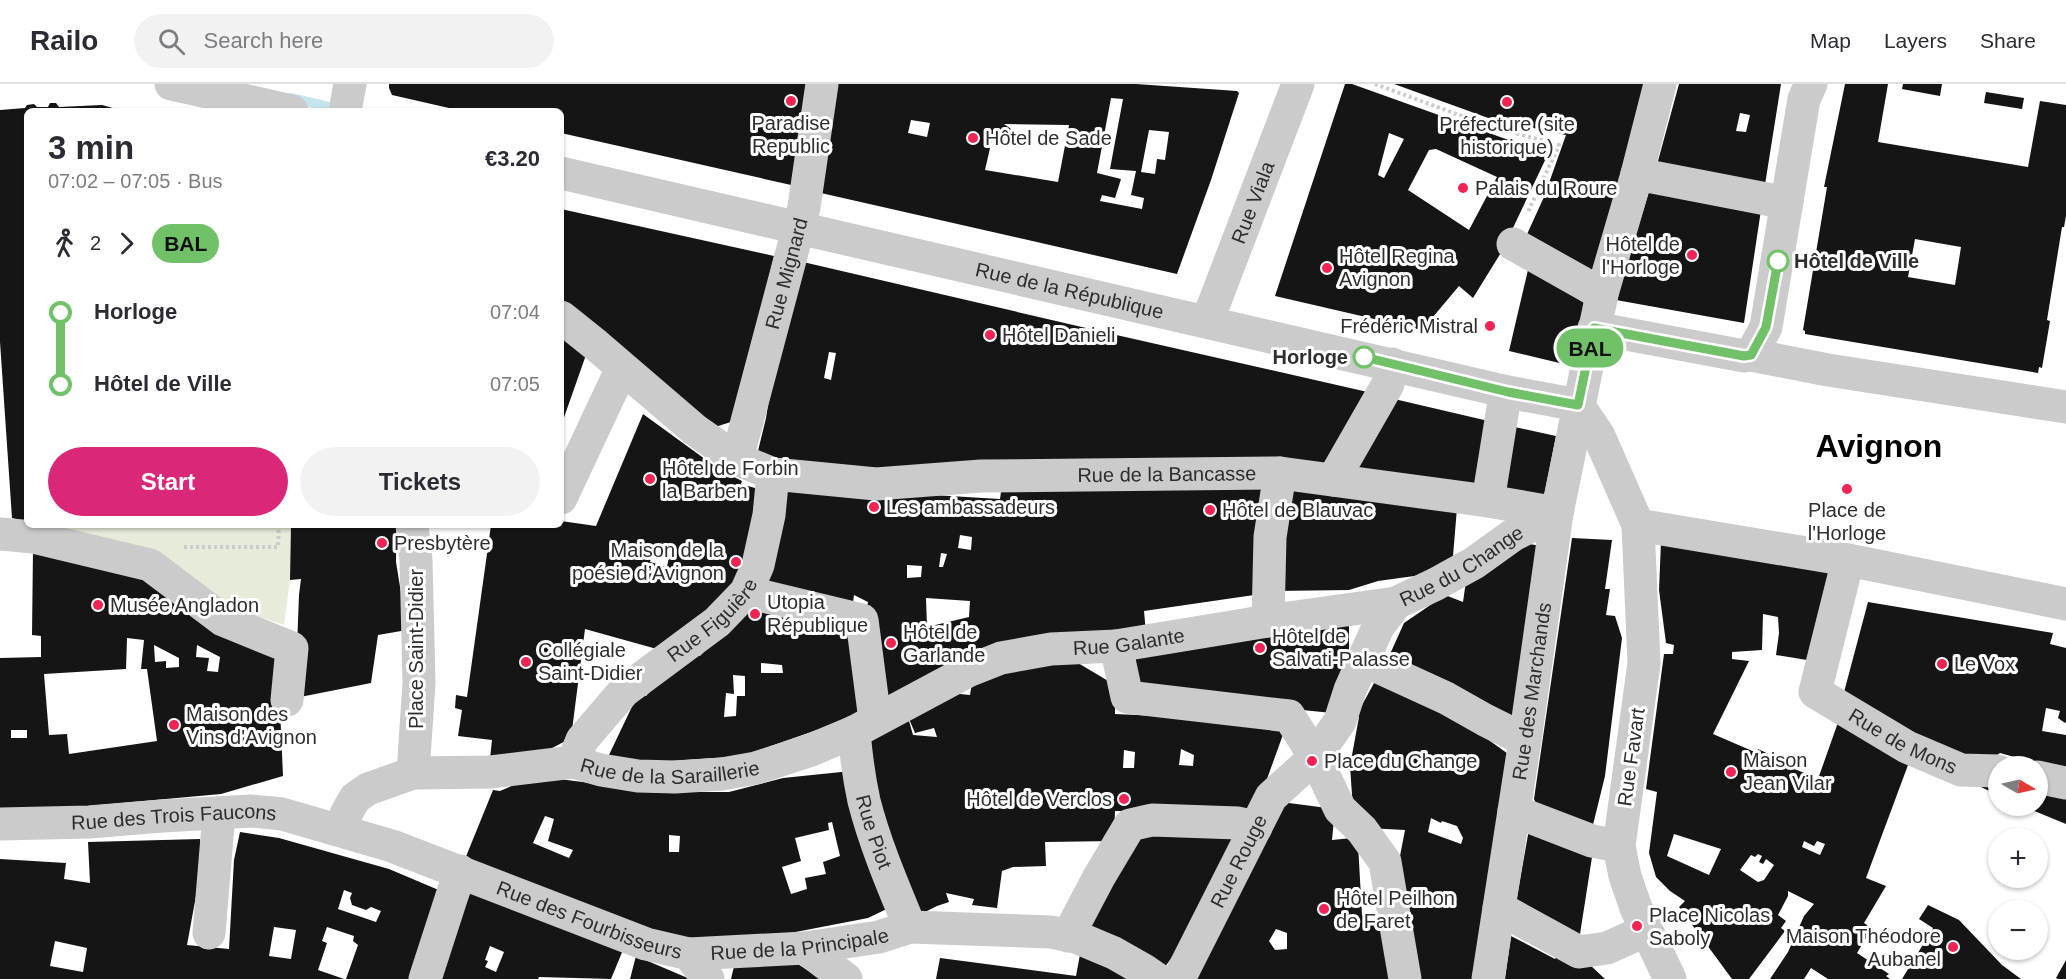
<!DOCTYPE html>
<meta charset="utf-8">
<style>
:root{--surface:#fff;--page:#f2f2f3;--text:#2b2b33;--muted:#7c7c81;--line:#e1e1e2;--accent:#db2777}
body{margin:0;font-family:Arial,sans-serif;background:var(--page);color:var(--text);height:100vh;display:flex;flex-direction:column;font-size:22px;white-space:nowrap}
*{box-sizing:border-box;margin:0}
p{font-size:20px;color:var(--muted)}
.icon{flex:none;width:33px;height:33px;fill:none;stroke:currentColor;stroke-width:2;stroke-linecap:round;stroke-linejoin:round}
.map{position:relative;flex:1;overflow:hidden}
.sheet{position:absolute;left:24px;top:24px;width:540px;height:420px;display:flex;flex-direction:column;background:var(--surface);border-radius:9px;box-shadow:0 2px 4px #0004}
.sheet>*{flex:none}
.badge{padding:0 12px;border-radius:20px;font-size:21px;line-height:39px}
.needle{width:39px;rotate:99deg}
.controls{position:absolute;left:1988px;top:672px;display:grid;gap:12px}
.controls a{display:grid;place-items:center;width:60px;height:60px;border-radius:50%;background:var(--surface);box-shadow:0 2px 4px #0004;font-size:30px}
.map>.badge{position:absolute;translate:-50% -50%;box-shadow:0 0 0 3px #fff}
.legs{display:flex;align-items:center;gap:9px;height:66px;padding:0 24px;font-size:20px}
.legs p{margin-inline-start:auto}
.summary{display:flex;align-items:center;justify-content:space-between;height:102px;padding:0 24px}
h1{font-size:33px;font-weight:800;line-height:45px}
.cta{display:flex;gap:12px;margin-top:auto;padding:12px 24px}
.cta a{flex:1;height:69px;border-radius:36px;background:var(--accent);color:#fff;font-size:24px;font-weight:800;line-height:69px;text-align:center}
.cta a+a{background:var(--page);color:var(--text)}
ul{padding:0 24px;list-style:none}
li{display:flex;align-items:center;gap:21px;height:72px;font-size:22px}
li i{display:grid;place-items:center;width:9px;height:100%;margin:0 8px;background:currentColor}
li i::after{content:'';width:15px;height:15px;margin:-8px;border:4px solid;border-radius:50%;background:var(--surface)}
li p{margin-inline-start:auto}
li:first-child i{background:linear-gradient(#0000 50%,currentColor 0)}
li:last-child i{background:linear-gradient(currentColor 50%,#0000 0)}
header{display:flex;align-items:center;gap:36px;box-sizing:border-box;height:84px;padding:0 30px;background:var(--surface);border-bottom:2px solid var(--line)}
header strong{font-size:28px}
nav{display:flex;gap:33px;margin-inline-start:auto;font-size:21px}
.search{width:420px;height:54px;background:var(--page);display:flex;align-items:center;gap:15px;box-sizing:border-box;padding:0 21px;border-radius:33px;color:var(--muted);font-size:22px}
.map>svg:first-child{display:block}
.green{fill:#e7ecda}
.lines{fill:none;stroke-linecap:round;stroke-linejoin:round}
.stream{stroke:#c4e4ee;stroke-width:10}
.building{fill:#151515;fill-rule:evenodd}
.path{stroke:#cbcbcb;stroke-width:4;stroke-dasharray:3 3;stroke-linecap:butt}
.minor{stroke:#cbcbcb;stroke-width:33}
.line-1-casing{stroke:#fff;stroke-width:14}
.line-1{stroke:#70c167;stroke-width:9}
.poi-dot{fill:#f12352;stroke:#fff;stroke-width:2}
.stop-1-dot{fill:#fff;stroke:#70c167;stroke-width:3}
.labels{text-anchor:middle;stroke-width:6;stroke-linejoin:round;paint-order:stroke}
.poi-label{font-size:20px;fill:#2e2e2e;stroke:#fff;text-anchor:start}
.street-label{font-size:20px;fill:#2e2e2e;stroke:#fff}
.stop-label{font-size:20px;font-weight:bold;fill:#2e2e2e;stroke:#fff;text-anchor:start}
.town-label{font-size:32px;font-weight:bold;fill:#000;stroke:#fff}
</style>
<header>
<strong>Railo</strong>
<div class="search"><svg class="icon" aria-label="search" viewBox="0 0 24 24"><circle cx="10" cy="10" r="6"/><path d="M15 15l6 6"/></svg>Search here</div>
<nav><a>Map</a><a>Layers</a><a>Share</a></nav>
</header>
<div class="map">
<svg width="2066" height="895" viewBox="0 0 2066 895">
<rect width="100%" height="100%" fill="#fff"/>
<path class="green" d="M70,441H291L290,496L284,541L226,522L70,450Z"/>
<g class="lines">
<path class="stream" d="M291,14L326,22"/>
</g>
<path class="building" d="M389,0H815L800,103L561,49V27H462L392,11L389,4Z
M837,0H1136L1237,7L1239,9L1211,96L1177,190L821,109ZM1111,14L1123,15L1110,85L1136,87L1131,111L1144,114L1142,125L1100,117L1102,111L1115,114L1121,95L1097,89ZM911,36L930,39L927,53L908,49ZM1004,40L1069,41L1058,98L985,86L993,51L996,55L1003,57L1010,52L1011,45ZM1149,46L1169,48L1165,76L1157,75L1155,90L1141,88Z
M1345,0H1352L1548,70L1502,167L1473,214L1459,202L1422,246L1275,212ZM1389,49L1404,55L1384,94L1378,91ZM1436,65L1497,93L1469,146L1408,106L1429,66Z
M1394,0H1647L1590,201L1523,159L1544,113L1566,51L1491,35Z
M1679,0H1781L1764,107L1655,88ZM1740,29L1750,31L1746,48L1736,47Z
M1845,0H1888L1878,58L2028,83L2040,17L2066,21V132L2064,143H2062L2047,236L2050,237L2042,284L2039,283L2038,289L1805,250V247L1803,246L1827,103H1824ZM1915,155L1961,163L1955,201L1908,193Z
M1903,0H1942L1940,12L1902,5Z
M1986,8L2024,14L2022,25L1984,19Z
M50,19H56L59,23L102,21L120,26L27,27V438L12,434L0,258V26L25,24L27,21L34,20L37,23H48Z
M1651,101L1761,126L1744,239L1616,216Z
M561,125L774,172L734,337L712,344L561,220Z
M1531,173L1588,203L1572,282L1509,267Z
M803,178L1112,250L1372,309L1330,384L887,390L757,371L766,334L774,283ZM829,268L836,269L831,296L824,294Z
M561,251L587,268L561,342Z
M1390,314L1497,339L1485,404L1346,386Z
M643,330L720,386L742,397L741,400L762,406L741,501L664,567L585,545L571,654L528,677L490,675L492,656L458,652L462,626L455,624L456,611L467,613L491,441H561V437L596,442ZM671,463L667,483L650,478L653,464Z
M1506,341L1556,352L1543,417L1498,407Z
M1002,401H1273L1261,510L1144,527L1146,549L995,564L944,576L946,591L882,621L866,529L868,518L854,511L852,526L766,509L782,402L1000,415ZM960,451L972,453L971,466L958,464ZM941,469L947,470L943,483H939ZM907,481L922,482L921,493L907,494ZM926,514L970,517L969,533L927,543Z
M1283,401L1457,424L1453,472L1429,490L1378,497L1349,506L1275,507Z
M291,441H396V478L407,546L378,551L371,599L295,614L299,511L301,495L290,496Z
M1572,454L1612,456L1605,505H1610L1606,531L1615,532L1622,554L1605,692L1591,749L1540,729L1534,715Z
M1661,458L1833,486L1813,577L1776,571L1779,549L1778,533L1763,530L1762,566L1732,568V575L1749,577L1713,650L1757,669L1758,665L1775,673L1774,676L1818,695L1841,630L1911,673L1866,794L1886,802L1864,839L1872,844L1857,869L1889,890L1886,892L1890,895H1828L1811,884L1804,895H1770L1788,868L1804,832L1814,820L1788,807V812L1778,831L1786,837L1781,844L1785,847L1749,895H1732L1679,823L1685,817L1670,807L1656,793L1649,769L1657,708L1646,705L1664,570H1673L1674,561L1666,559L1659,506ZM1674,750L1721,765L1709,791L1667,772ZM1804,757L1814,762L1817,757L1825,760L1820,771L1802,763ZM1758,770L1762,772L1759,778L1763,780L1766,775L1774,781L1764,796L1758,798L1740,786L1751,771L1755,773Z
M1523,459L1542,462L1515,637L1386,579L1404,539L1445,511L1463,518L1466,497Z
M33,465L153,497L285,576L280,624L283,692L221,710L0,730V574L41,573V552L32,551ZM127,554L144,556L141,585H147L157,657L69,670L67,650L49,651L44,590L126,585ZM154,561L179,574V583L166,584V577L155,578ZM197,561L220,573L218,588L207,587L209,574L196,573ZM11,646H27V654H11Z
M751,517L859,546L865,629L743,672L642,679L608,673L638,610L646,612L668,588L693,567L700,572ZM761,579L782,581L783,589H761ZM733,591L745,592V612H737L736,632L724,633L726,609L734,610Z
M1868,518L2053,549L2050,560L2066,564V638L2065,639L2058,634L2060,627L2046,624L2042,647L2066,651V692L2023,681L2025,676L2000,669L1984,680L1930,667L1843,612Z
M1349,538V577L1332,629L1253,621L1136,605V570Z
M1052,574L1073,576L1115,601V630L1180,633L1285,645L1254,731L1220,733L1191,728L1115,727L1114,757L1045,758L1046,782L1013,783L1002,787L997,824L972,821L974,815L946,809L949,818L937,822L917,832L912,824H916L913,816L908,818L870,724L867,653L907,630L950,609L970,611L973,593L1016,579ZM907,630L915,649L934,644L937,653L913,651ZM1181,665L1194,671L1193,682L1179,681ZM1124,666L1135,668L1134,684H1123Z
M1379,590L1465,639L1511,672L1475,895H1414L1401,808L1400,772L1405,746L1367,744L1353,725L1350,682L1359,633L1356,632ZM1431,734L1441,739L1442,737L1457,742L1463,754L1461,760L1428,748Z
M851,687L895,821L868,834L754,856H668L465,775L493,706L500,707L535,692L662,708H729L783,694ZM545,732L554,735L548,757L573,766L569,774L533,759ZM832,738L840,772L823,778L826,790L805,794L807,805L791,810L782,783L801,777L795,754L829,746L828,739ZM669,751L680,752L679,768H669Z
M1970,698L1992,703H1998V711Z
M2037,701L2066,707V740L2022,722H2037Z
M1281,718L1335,725L1332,756L1352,754L1358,760L1362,831H1381L1397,895H1192ZM1276,845L1287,849V865L1275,866L1269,857Z
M1529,745L1592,773L1578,863L1516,819Z
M1138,746L1240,747L1191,847L1162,887L1086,844Z
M240,748L279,754L389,785L441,807L413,895H346L358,861L353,857L354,852L327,843L322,857L327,859L318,886L344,895H0V775L66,779L64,795L90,799L88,758L200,755V790L187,861L229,865L234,776ZM344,806L352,809L350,814L352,821L366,826L371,823L381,827L376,838L338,825ZM274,843L296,846L291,875L269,872ZM55,857L87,864L83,888L50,882Z
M473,802L623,866L611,895L539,893L538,895H435ZM490,862L504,868L496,888L485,883L488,877L485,876Z
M1928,821L1959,836L2002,881L2021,895H1902L1933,844L1919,835Z
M1511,852L1555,875L1563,864L1589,880L1605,895H1505Z
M1081,865L1127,895H936L940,874L1076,892Z
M636,872L690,895H630Z
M736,874L796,879L822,895H731Z
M2066,876V895H2058L2056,894Z"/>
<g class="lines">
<path class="path" d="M1375,0L1489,42L1559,61L1527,130
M184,463H278L279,441"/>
<g class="minor">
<path d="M171,0L292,27"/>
<path d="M345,27L350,0"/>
<path id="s1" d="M561,89L1508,308L1578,321"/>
<path d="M1637,90L1787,119"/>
<path d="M1513,160L1602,210"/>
<path id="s2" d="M561,233L596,261L695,346L737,375L773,390L876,400L981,392L1280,389L1488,417L1557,429"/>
<path id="s3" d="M1207,238L1298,0"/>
<path d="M1594,244L1744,272L1751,271L1828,286L2066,323"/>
<path d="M1751,271L1766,243L1804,15L1811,0"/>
<path d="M1578,321L1599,352L1638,441L1644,579L1619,762L1625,792L1636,824L1670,895"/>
<path id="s4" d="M737,375L804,123L822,0"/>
<path d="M1333,396L1388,300L1392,280"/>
<path d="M561,414L622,284"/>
<path d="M1488,417L1503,324L1508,308"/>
<path d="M412,441L416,476L419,599L413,689"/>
<path d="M1638,441L1848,476L2066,520"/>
<path d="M0,450L33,453L150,481L223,536L292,564L287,616"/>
<path id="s5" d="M1848,476L1815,608L1907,663L1961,686L1998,687"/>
<path d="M746,508L862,536L875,636"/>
<path d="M1268,537L1270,453L1280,389"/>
<path d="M1116,562L1127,613L1289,632L1315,673L1340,725L1362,746L1385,778L1405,895"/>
<path d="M1363,576L1446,614L1485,636L1525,656"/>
<path id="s6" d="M854,648C856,671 859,694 864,717C875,760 893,802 910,843"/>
<path id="s7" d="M573,678L582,656L624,607L717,538L746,508L758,481L769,431L773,390"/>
<path d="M2037,693L2066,699"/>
<path d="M1514,727L1592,757L1619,762"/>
<path id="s8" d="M0,740L89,738L162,732L251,727L282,730L392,762L646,860L689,870L708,895"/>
<path id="s9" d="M345,747L346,730L355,714L368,705L413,689L491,688L573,678L601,686L638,692L675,693L722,690L756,684L811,666L854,648L968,587L1001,574L1051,565L1116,562L1268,537L1396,519"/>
<path d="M1499,824L1579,868L1607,864L1647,846"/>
<path d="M209,849L219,729"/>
<path d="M1068,852L1099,793L1130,741L1152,736L1238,739L1256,743"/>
<path d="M805,864L846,895"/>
<path id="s10" d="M689,870L805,864L879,853L910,843L1051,848L1076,853L1114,869L1144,886L1157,895"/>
<path d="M425,895L460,787"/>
<path id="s11" d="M1179,895L1271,713L1315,673L1340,637L1350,606L1378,543L1396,519L1436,500L1474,479L1513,451L1557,429"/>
<path id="s12" d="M1488,895L1525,656L1557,429L1602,210L1637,90L1660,0"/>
</g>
</g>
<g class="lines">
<defs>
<path id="line-1" d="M1364,273L1508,308L1578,321L1594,244L1744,272L1751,271L1766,243L1778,177"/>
</defs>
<use href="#line-1" class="line-1-casing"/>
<use href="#line-1" class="line-1"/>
</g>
<g class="poi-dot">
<circle cx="791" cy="17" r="6"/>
<circle cx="1507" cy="18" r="6"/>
<circle cx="973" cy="54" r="6"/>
<circle cx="1463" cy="104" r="6"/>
<circle cx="1692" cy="171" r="6"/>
<circle cx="1327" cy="184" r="6"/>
<circle cx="1490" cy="242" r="6"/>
<circle cx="990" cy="251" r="6"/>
<circle cx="650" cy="395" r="6"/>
<circle cx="1847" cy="405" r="6"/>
<circle cx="874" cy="423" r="6"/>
<circle cx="1210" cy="426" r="6"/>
<circle cx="382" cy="459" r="6"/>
<circle cx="736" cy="478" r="6"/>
<circle cx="98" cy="521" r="6"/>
<circle cx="755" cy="530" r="6"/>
<circle cx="891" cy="559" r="6"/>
<circle cx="1260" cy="564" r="6"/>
<circle cx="526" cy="578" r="6"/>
<circle cx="1942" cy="580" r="6"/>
<circle cx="174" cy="641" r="6"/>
<circle cx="1312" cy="677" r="6"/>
<circle cx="1731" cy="688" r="6"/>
<circle cx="1124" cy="715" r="6"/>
<circle cx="1324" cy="825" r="6"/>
<circle cx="1637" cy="842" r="6"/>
<circle cx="1953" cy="863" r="6"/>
</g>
<g class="stop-1-dot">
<circle cx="1778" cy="177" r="10"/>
<circle cx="1364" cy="273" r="10"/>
</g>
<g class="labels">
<g class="poi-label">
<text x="791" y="46" text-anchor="middle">Paradise<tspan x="791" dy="23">Republic</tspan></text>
<text x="1507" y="47" text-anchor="middle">Préfecture (site<tspan x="1507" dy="23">historique)</tspan></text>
<text x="985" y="61">Hôtel de Sade</text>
<text x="1475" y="111">Palais du Roure</text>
<text x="1680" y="167" text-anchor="end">Hôtel de<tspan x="1680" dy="23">l'Horloge</tspan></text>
<text x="1339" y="179">Hôtel Regina<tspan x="1339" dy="23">Avignon</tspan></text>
<text x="1478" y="249" text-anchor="end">Frédéric Mistral</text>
<text x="1002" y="258">Hôtel Danieli</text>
<text x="662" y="391">Hôtel de Forbin<tspan x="662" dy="23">la Barben</tspan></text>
<text x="886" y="430">Les ambassadeurs</text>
<text x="1222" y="433">Hôtel de Blauvac</text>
<text x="1847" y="433" text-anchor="middle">Place de<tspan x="1847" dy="23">l'Horloge</tspan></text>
<text x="394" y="466">Presbytère</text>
<text x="724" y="473" text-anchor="end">Maison de la<tspan x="724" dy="23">poésie d’Avignon</tspan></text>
<text x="767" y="525">Utopia<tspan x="767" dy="23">République</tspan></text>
<text x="110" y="528">Musée Angladon</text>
<text x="903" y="555">Hôtel de<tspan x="903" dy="23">Garlande</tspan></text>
<text x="1272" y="559">Hôtel de<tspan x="1272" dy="23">Salvati-Palasse</tspan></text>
<text x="538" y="573">Collégiale<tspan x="538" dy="23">Saint-Didier</tspan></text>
<text x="1954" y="587">Le Vox</text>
<text x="186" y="637">Maison des<tspan x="186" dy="23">Vins d'Avignon</tspan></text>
<text x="1743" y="683">Maison<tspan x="1743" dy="23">Jean Vilar</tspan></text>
<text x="1324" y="684">Place du Change</text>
<text x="1112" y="722" text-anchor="end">Hôtel de Verclos</text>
<text x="1336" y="821">Hôtel Peilhon<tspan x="1336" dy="23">de Faret</tspan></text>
<text x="1649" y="838">Place Nicolas<tspan x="1649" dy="23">Saboly</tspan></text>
<text x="1941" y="859" text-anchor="end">Maison Théodore<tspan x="1941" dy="23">Aubanel</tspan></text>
</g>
<g class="street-label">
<text dy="7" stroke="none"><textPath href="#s3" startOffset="128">Rue Viala</textPath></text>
<text dy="7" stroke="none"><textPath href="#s4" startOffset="192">Rue Mignard</textPath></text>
<text dy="7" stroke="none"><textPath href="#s1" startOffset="522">Rue de la République</textPath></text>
<text dy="7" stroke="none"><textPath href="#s2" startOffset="660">Rue de la Bancasse</textPath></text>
<text dy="7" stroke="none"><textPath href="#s11" startOffset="514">Rue du Change</textPath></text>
<text dy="7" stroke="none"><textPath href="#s7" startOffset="202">Rue Figuière</textPath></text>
<text dy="7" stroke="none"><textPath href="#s9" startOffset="843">Rue Galante</textPath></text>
<text transform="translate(416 565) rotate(-90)" y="7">Place Saint-Didier</text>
<text dy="7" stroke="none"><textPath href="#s12" startOffset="291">Rue des Marchands</textPath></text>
<text dy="7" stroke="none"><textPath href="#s5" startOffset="237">Rue de Mons</textPath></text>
<text transform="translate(1631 673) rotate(-82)" y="7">Rue Favart</text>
<text dy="7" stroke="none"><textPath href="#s9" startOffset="358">Rue de la Saraillerie</textPath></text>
<text dy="7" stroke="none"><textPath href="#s8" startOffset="174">Rue des Trois Faucons</textPath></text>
<text dy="7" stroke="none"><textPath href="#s6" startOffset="102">Rue Piot</textPath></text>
<text dy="7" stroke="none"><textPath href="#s11" startOffset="132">Rue Rouge</textPath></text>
<text dy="7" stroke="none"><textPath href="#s8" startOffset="608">Rue des Fourbisseurs</textPath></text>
<text dy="7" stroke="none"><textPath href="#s10" startOffset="111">Rue de la Principale</textPath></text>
</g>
<g class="stop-label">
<text x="1794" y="184">Hôtel de Ville</text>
<text x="1348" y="280" text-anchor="end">Horloge</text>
</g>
<g class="town-label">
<text x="1879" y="373">Avignon</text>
</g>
</g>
</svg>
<div class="controls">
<a><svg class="needle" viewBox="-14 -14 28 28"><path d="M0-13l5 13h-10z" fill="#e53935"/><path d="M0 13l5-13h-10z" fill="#7c7c81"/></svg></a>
<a>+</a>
<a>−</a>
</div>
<b class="badge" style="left:1590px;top:264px;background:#70c167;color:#111">BAL</b>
<section class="sheet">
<div class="summary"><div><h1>3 min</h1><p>07:02 – 07:05 · Bus</p></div><b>€3.20</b></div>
<div class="legs"><svg class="icon" aria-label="walk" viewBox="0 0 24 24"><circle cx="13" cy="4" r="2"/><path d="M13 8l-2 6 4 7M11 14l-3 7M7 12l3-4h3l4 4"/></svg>2<svg class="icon" aria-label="forward" viewBox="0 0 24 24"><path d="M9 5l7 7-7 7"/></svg><b class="badge" style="background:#70c167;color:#111">BAL</b></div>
<ul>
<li><i style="color:#70c167"></i><b>Horloge</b><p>07:04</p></li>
<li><i style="color:#70c167"></i><b>Hôtel de Ville</b><p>07:05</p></li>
</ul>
<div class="cta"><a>Start</a><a>Tickets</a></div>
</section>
</div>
